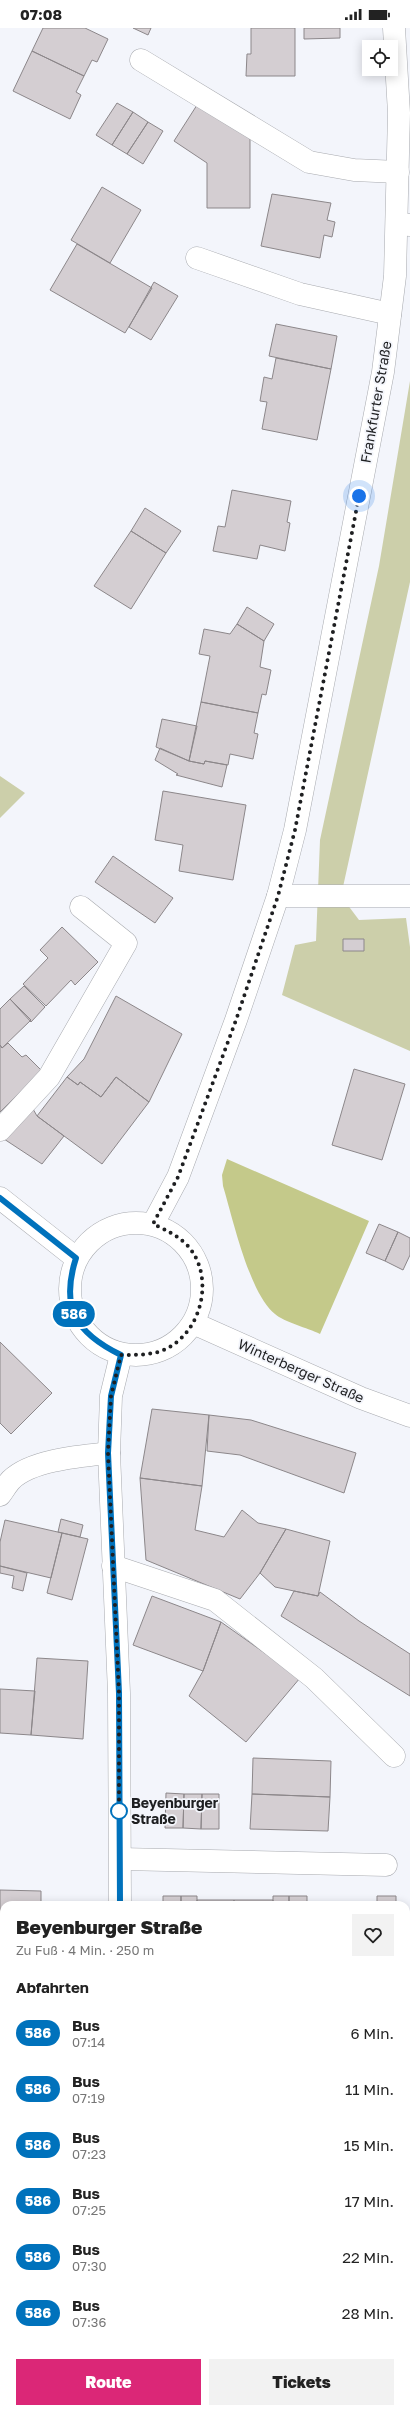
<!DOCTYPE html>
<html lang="de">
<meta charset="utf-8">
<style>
:root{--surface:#fff;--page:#f2f2f2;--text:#222;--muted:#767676;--accent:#db2777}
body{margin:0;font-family:"Golos Text",sans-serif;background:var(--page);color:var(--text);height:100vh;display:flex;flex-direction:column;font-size:15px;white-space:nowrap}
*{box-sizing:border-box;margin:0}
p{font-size:13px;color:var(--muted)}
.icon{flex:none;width:22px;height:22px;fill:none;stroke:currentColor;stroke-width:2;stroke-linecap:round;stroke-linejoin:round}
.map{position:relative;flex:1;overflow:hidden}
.details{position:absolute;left:0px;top:1873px;width:410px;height:512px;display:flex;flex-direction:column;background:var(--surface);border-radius:12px 12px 0 0;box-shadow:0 2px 10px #0003}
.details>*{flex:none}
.badge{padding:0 8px;border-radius:13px;font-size:14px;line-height:26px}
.fabs{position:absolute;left:362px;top:12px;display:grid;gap:8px}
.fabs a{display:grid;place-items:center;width:36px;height:36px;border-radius:0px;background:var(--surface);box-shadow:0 2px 10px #0003;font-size:20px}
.you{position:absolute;width:20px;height:20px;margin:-10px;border:3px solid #fff;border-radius:50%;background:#1a73e8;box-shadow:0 0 0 6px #1a73e833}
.map>.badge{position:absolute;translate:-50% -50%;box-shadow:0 0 0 2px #fff}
h2{padding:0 16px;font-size:15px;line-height:36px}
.round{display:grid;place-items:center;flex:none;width:42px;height:42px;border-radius:0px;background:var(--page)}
.summary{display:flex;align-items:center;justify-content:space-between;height:68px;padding:0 16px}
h1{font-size:19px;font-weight:800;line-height:30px}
.cta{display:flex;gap:8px;margin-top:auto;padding:8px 16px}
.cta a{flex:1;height:46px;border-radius:0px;background:var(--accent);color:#fff;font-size:16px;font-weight:800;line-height:46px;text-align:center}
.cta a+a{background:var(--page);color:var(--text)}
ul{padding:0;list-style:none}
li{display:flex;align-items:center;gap:12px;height:56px;padding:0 16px}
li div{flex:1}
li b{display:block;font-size:15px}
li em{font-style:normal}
li .badge{min-width:44px;font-weight:700;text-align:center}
.status{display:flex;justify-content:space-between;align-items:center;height:28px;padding:0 20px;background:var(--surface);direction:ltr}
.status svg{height:11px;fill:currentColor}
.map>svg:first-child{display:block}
.green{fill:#cccfaa}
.forest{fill:#c4c98a}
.building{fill:#d4ced2;stroke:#8c878a}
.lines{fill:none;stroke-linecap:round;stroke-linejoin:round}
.lane-casing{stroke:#a8aaaf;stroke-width:23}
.street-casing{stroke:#a8aaaf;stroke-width:23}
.secondary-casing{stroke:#a8aaaf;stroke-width:23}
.primary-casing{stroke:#a8aaaf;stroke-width:23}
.lane{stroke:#fff;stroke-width:22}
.street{stroke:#fff;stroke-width:22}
.secondary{stroke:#fff;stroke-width:22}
.primary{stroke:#fff;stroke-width:22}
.line-casing{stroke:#fff;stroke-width:9}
.line{stroke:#0072bc;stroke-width:6}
.walk{stroke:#1e1f21;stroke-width:4;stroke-dasharray:0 7.2}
.stop-dot{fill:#fff;stroke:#0072bc;stroke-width:2}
.labels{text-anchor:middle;stroke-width:3.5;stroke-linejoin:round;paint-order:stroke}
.street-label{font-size:14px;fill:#1e1f21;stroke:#f3f5fb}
.stop-label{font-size:14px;font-weight:bold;fill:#1e1f21;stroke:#f3f5fb;text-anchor:start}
</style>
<div class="status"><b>07:08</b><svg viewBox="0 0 49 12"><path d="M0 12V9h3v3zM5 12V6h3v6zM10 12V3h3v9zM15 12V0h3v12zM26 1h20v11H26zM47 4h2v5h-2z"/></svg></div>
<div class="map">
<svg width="410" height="2385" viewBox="0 0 410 2385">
<rect width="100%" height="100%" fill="#f3f5fb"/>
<path class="green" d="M410,353V554L341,868L359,892L406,890L410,919V1023L282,967L295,917L316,913L320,812L379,538Z
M0,748L25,765L0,790Z"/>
<path class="forest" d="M227,1131L369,1193L320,1306C308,1300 284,1294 275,1286C249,1265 233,1191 223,1158L222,1147Z"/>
<path class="building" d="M43,0H85L108,11L97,34L92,32L84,48L32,23Z
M133,0H151L148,7Z
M251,0H295V48H246L247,26H251Z
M304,0H340V10L304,11Z
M32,23L84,48L76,64L81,67L70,91L13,63Z
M117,75L133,84L112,117L96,107Z
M197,77L250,110V180H207V135L174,113Z
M133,84L148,94L127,126L112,117Z
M148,94L163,103L143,136L127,126Z
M102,159L141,182L110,235L71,212Z
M272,166L331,175L327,192L335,194L332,209L324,207L320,230L261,218Z
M77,216L152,260L125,305L50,262Z
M154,254L178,268L151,312L129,299Z
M276,296L337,308L331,341L269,328Z
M276,330L331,341L317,412L262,401L267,374L260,373L264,349L272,351Z
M232,462L291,473L287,494L290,495L285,523L260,517L257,531L213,523L218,498L225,499Z
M145,480L181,503L166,525L131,503Z
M131,503L166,525L131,581L94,558Z
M247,579L274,596L264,613L237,596Z
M237,596L264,613L260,639L271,642L266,667L262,666L258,685L201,674L210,628L199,626L204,601L230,606Z
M201,674L258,685L254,705L258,706L253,731L230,726L228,737L205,733L204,736L189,733Z
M162,691L197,698L189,733L156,719Z
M160,720L189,733L204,736L205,733L227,737L222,759L176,747L178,746L155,732Z
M163,763L246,777L233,852L179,843L183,817L155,812Z
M113,828L173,870L155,895L95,854Z
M62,899L98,934L75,957L71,952L46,978L23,956L48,930L40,922Z
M343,911H364V923H343Z
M24,958L45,979L31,994L10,971Z
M116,968L182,1006L149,1074L116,1049L101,1069L80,1054L78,1057L67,1049L84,1031Z
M10,971L31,992L2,1020L0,1017V981Z
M8,1015L22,1029L26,1027L42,1043L0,1084V1017L2,1020Z
M354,1041L405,1056L382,1132L332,1117Z
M67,1049L78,1057L80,1054L101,1069L116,1049L149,1074L102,1136L37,1088Z
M33,1081L37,1088L64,1108L42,1136L4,1111Z
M379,1196L398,1204L385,1233L366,1225Z
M398,1204L410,1210V1227L403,1242L385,1233Z
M0,1314L52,1365L11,1406L0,1395Z
M152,1381L209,1387L202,1458L140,1450Z
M209,1387L251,1392L356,1425L344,1465L240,1427L207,1423Z
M140,1450L202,1458L195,1502L224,1509L242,1482L258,1495L286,1501L260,1545L240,1571L146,1532Z
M61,1491L83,1497L80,1509L58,1504Z
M5,1492L62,1505L51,1550L0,1538V1514Z
M286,1501L330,1513L318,1568L275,1559L260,1545Z
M62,1505L88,1511L72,1572L47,1565Z
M0,1538L27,1545L23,1563L12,1560L14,1548L0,1545Z
M294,1563L318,1568L320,1564L359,1593L410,1626V1668L281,1588Z
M152,1568L221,1594L203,1643L133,1617Z
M221,1594L300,1650L246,1714L189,1668L203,1643Z
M37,1630L88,1633L83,1711L31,1707Z
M0,1661L35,1663L31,1707L0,1705Z
M253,1730L331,1733L330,1769L252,1766Z
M166,1765L184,1766L183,1800H165Z
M184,1766H202L201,1801L183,1800Z
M202,1766H219V1801H201Z
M252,1766L330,1769L328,1803L250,1801Z
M0,1862L41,1863V1877H4V1982H0Z
M163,1868H181V1877H163Z
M181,1868H197V1877H181Z
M273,1868H289V1877H273Z
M289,1868H307V1877H289Z
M377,1868H396V1877H377Z
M197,1872H234V1877H197Z
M234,1872H273V1877H234Z
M307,1875H339V1877H307Z
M339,1875L377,1876V1877H339Z
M0,2064L4,2065V2096H0Z
M0,2156H4V2254H0Z
M0,2254H4V2308H0Z
M406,2335L410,2338V2373L406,2370Z"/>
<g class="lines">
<defs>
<path id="lane" d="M141,32L309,134L354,142L398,144
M197,230L300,266L390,286
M0,1102L49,1049L126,915L81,879
M113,1538L215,1572L314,1650L394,1728
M121,1831L386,1837"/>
<path id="street" d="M398,196L410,197
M278,868H410
M0,1467C4,1462 7,1456 11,1452C31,1432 81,1428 109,1425"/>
<path id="secondary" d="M153,1196L178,1149L236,992L278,868L295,802L383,344L395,248L399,85L394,0
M120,1877L119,1665L109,1425L111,1368L121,1327
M107,2385L108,2381"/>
<path id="primary" d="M0,1170L76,1230
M70 1261a66 66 0 1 1 132 0a66 66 0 1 1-132 0Z
M193,1295L361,1370L410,1388"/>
</defs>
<use href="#lane" class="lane-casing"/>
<use href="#street" class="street-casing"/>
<use href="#secondary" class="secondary-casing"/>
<use href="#primary" class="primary-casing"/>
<use href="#lane" class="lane"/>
<use href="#street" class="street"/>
<use href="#secondary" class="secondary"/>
<use href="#primary" class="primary"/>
</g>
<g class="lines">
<defs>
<path id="line" d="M0,1170L76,1230C60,1280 76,1305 121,1327L111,1368L108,1425L119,1665L120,1877"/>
</defs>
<use href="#line" class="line-casing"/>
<use href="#line" class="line"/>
<path class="walk" d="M119,1783V1788V1665L108,1425L111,1368L121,1327C134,1327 146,1327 158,1324C201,1311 217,1249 187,1217C177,1207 166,1202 153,1196L178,1149L236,992L278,868L295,802L359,468"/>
</g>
<circle class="stop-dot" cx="119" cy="1783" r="8"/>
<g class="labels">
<g class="street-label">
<text transform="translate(376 374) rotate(-80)" y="5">Frankfurter Straße</text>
<text transform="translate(301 1343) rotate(24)" y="5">Winterberger Straße</text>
</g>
<g class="stop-label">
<text x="131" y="1780">Beyenburger<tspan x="131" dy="16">Straße</tspan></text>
</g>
</g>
</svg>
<div class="fabs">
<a><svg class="icon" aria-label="locate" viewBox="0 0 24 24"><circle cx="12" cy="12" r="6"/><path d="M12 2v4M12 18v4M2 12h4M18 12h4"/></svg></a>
</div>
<div class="you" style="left:359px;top:468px"></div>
<b class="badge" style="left:74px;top:1286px;background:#0072bc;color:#fff">586</b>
<section class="details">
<div class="summary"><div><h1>Beyenburger Straße</h1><p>Zu Fuß · 4 Min. · 250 m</p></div><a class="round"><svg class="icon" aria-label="heart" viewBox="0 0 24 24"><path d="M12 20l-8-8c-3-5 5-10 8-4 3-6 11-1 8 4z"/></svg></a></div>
<h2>Abfahrten</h2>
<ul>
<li><span class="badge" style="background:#0072bc;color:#fff">586</span><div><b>Bus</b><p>07:14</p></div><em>6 Min.</em></li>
<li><span class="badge" style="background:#0072bc;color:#fff">586</span><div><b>Bus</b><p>07:19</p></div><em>11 Min.</em></li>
<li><span class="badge" style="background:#0072bc;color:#fff">586</span><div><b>Bus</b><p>07:23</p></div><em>15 Min.</em></li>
<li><span class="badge" style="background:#0072bc;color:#fff">586</span><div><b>Bus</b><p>07:25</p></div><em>17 Min.</em></li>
<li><span class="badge" style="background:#0072bc;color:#fff">586</span><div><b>Bus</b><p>07:30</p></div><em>22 Min.</em></li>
<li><span class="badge" style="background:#0072bc;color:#fff">586</span><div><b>Bus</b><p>07:36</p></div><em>28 Min.</em></li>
</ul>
<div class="cta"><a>Route</a><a>Tickets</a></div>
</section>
</div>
